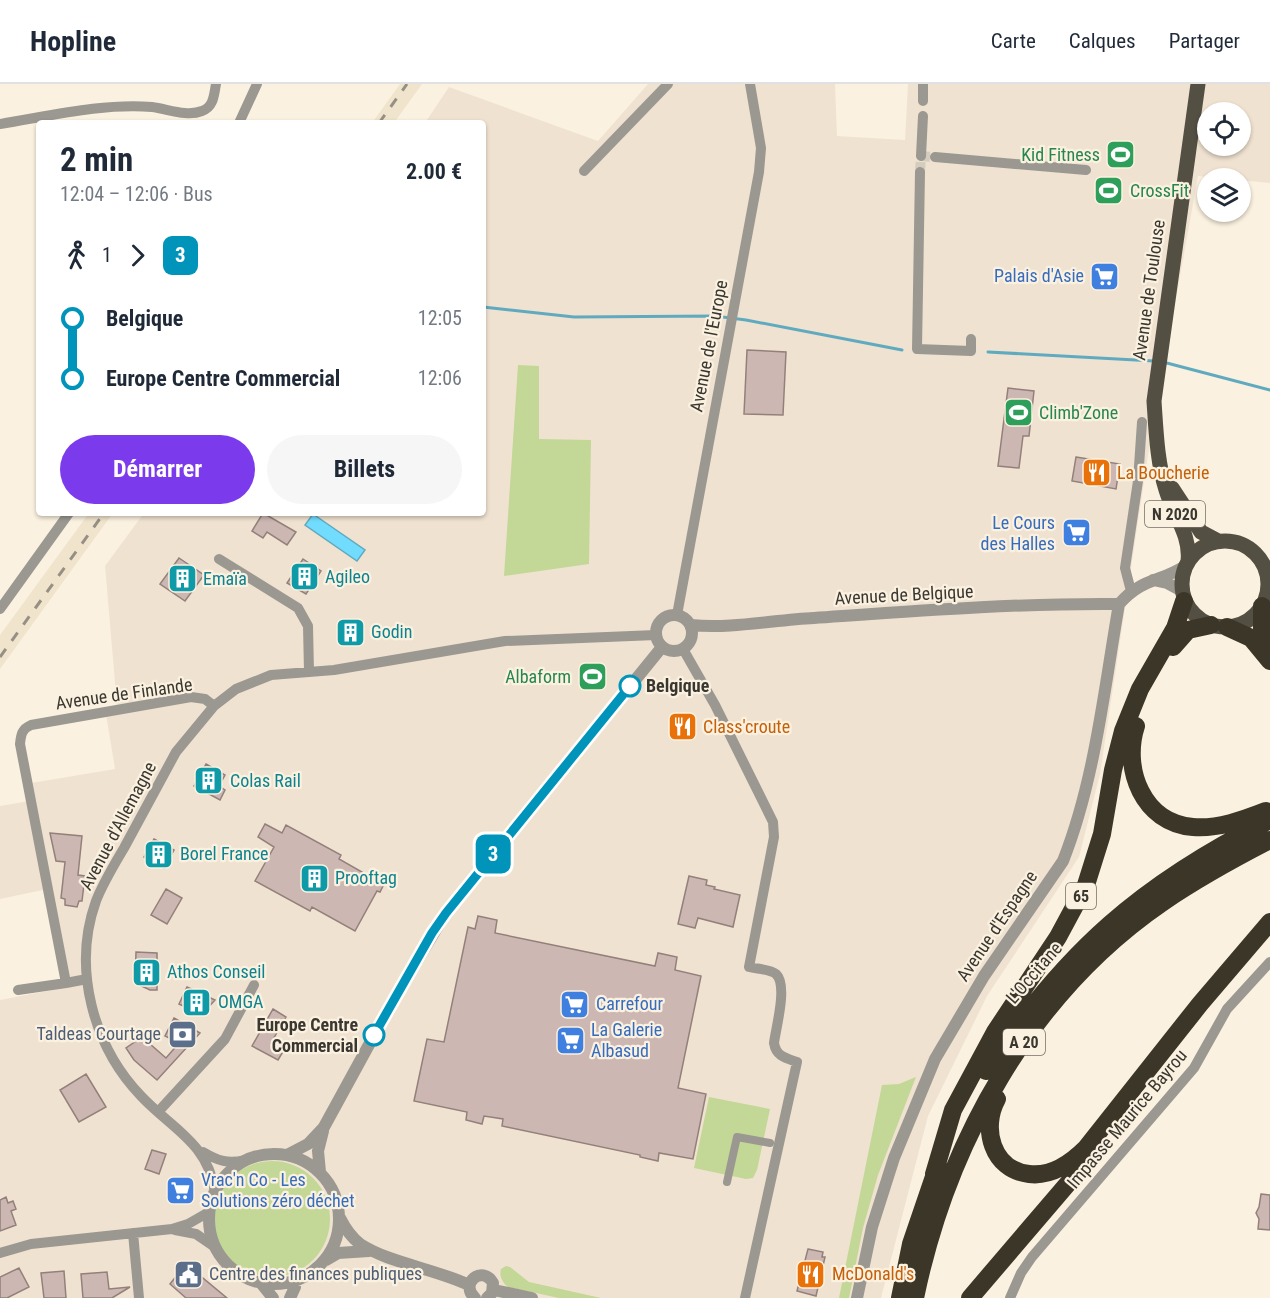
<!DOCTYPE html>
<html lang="fr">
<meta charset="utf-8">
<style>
:root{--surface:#fff;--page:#f6f6f7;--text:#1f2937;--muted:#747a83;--line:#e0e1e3;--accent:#7c3aed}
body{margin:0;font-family:"Roboto Condensed",sans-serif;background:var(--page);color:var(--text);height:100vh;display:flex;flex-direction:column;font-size:22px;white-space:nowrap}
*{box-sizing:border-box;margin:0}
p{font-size:20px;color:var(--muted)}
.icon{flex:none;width:33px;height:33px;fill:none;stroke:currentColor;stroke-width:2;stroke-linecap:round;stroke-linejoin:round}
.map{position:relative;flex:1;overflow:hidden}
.drawer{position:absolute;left:36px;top:36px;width:450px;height:396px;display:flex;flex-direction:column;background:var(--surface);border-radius:6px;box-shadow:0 2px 4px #0004}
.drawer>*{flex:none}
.badge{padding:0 12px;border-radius:9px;font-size:21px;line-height:39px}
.tools{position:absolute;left:1197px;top:18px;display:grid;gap:12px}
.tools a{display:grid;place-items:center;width:54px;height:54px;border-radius:50%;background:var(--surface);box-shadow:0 2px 4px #0004;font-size:30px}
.map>.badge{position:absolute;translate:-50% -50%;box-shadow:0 0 0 3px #fff}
.legs{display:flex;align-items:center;gap:9px;height:66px;padding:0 24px;font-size:20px}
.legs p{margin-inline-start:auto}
.overview{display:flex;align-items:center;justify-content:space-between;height:102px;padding:0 24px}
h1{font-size:33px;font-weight:700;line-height:45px}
.primary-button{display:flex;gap:12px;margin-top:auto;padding:12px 24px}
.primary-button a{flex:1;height:69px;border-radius:36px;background:var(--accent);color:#fff;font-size:24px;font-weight:700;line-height:69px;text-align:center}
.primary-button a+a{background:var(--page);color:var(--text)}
ul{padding:0 24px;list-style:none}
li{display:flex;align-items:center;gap:21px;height:60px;font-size:22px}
li i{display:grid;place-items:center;width:9px;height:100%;margin:0 8px;background:currentColor}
li i::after{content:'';width:15px;height:15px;margin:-8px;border:4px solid;border-radius:50%;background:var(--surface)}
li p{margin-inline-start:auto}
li:first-child i{background:linear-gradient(#0000 50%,currentColor 0)}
li:last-child i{background:linear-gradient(currentColor 50%,#0000 0)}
header{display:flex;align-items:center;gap:36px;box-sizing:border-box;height:84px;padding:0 30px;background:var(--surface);border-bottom:2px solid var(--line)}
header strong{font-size:28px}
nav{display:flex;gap:33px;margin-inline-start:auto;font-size:21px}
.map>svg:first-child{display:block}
.commercial{fill:#f0e2d0;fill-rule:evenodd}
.built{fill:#f1e4cd}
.green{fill:#c3d797}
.water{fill:#71dcfd;stroke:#60aac0;stroke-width:1.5}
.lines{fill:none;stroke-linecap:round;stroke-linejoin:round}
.stream{stroke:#60aac0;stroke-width:3}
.building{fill:#ccb7b2;stroke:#93807b;stroke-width:1.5}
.minor-tunnel{stroke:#d4ccbd;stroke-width:10;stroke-dasharray:10 5;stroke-linecap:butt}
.pedestrian{stroke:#9b9891;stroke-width:8}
.minor{stroke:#9b9891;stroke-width:10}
.tertiary{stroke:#9b9891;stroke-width:12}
.primary{stroke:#544f43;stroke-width:15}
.motorway{stroke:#3b3628;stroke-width:18}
.rail{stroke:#969084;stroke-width:3;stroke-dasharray:10 10;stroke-linecap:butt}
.line-1-casing{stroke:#fff;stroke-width:14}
.line-1{stroke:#0094ba;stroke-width:9}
.stop-1-dot{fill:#fff;stroke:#0094ba;stroke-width:3}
.labels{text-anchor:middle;stroke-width:4.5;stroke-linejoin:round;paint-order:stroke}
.shield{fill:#fbf1e0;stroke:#746f65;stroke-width:1.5}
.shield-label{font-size:16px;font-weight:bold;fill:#3a3730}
.leisure-label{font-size:18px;fill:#27864d;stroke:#fbf1e0;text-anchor:end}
.shop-label{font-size:18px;fill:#366cbe;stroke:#fbf1e0;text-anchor:start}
.street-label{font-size:18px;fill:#3a3730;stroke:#fbf1e0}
.food-label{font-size:18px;fill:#c56008;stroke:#fbf1e0;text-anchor:start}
.culture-label{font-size:18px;fill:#0d838f;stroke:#fbf1e0;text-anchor:start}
.stop-label{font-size:18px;font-weight:bold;fill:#3a3730;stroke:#fbf1e0;text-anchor:start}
.service-label{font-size:18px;fill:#4e5e75;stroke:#fbf1e0;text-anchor:end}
</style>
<header>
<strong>Hopline</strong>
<nav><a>Carte</a><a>Calques</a><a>Partager</a></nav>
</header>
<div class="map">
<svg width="1270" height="1214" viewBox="0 0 1270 1214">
<rect width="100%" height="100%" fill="#fbf1e0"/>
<path class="commercial" d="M648,0H835L837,52L905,56L908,0H1270V99L1198,92L1148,371L1100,690L1079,773L987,912L928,1032L881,1214H0V916L63,904L43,806L0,815V722L35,716L31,699L115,685L105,624L117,622L105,482L144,429H483V39H425L449,3L598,57ZM1208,28H1240V62H1208Z"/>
<path class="built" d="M400,0H422L394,39H372Z
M89,429H113L0,585V551Z"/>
<path class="green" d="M518,281L539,282V355L591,356L589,480L504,492Z
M916,993L878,1091L863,1144L849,1214H839L882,1001L899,1000Z
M709,1013L770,1025L757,1086L753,1094L746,1095L694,1084Z
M214 1135a58 58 0 1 1 116 0a58 58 0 1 1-116 0Z
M506,1182L510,1183L529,1198L601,1214H559L508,1203C502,1198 499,1192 501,1185Z"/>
<path class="water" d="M313,430L365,466L357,477L305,441Z"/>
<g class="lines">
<path class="stream" d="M483,223L574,233L715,232L746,236L902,266
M988,268L1154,277
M1163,278L1270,306"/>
</g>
<path class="building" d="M747,266L786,268L783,331L744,330Z
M1008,304L1034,307L1029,352H1023L1019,384L998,382Z
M1076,373L1120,380L1116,405L1072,397Z
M263,429L296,448L287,461L267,448L263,454L252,447Z
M179,474L204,491L185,517L160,500Z
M303,475L321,487L306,510L287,499Z
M362,542V552L339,556L338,544Z
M206,680L225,691L219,702L225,706L220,716L194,702Z
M265,740L282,749L286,741L341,771L339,775L374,795L375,793L385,798L380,808L377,807L355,847L312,823L310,827L255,797L274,763L258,753Z
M50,749L82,752L78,791L85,792L82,817H79L77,823L65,821V815L61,814L65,778L56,777Z
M154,755L174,766L164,784L144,773Z
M689,792L707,796L706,801L715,803L714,805L740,811L733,843L698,834L695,844L678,840Z
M166,805L182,814L167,840L151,831Z
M478,832L497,836L495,849L655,882L658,869L677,873L675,886L701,892L678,1004L706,1010L693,1075L659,1069L658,1077L640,1073V1071L502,1042L503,1035L484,1032L482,1040L466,1036L467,1028L414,1017L427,955L444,958L468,843L475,845Z
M136,868L157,869V906H150L135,899Z
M187,903L215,916L202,930L179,920Z
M273,925L286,933L271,959L284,966L278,976L252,962Z
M174,934L200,949L157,996L134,976L126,964L142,953L166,974L179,959L165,952Z
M86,990L106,1023L79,1038L60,1006Z
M152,1066L166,1070L159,1090L145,1085Z
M1261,1110L1270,1111V1146L1258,1145L1259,1135L1256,1129L1259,1123Z
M6,1113L8,1119L13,1117L16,1125L11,1127L16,1141L0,1147V1116Z
M808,1165L823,1168L822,1173H825L816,1212L797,1207Z
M186,1180L227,1214H186L170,1200Z
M19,1184L29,1203L7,1214H0V1193Z
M64,1187L66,1214H44L41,1189Z
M107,1188L109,1205L130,1203L112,1214H83L81,1190Z"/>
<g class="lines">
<path class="minor-tunnel" d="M920,88L921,72L935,73"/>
<path class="pedestrian" d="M727,1098L737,1053L770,1059"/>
<path class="minor" d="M923,17V0
M239,39L257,0
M0,40C50,32 102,19 152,23C168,25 187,33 202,27C214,23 214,10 216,0
M921,72L923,32
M935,73L1086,86
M584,87L668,0
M920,88L917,265L971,267V255
M219,475L298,524L308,542L309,588
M1131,507L1125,484L1138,397L1142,338
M0,525L69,429
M677,531L759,88L761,64L750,0
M683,565L715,621L773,738L774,753L749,883C757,885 770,885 776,890C788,901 776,943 774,959C776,972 785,974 797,978L745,1214
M87,895L66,899L20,660C21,650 22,645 31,641L191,613L205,615L214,622
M18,906L66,899
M158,1028L225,955L254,901
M203,1068C218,1077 228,1080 245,1076
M215,1107C207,1058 172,1045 141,1012C93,962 72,884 96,817C103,799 114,781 124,764C141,732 159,700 176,668L214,622L236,605L271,591L334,586L505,557L656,551
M175,1146L196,1150L215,1163
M133,1149L139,1214
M0,1169L31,1160L172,1145L188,1140L209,1128
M1010,1214L1021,1189L1032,1173L1194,984L1227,925L1270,878"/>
<path class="tertiary" d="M1153,496L1167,499L1182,507
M656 549a18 18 0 1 1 36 0a18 18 0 1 1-36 0Z
M691,541C731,545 773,536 814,534C915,527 1017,519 1119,520
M209 1135a65 65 0 1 1 130 0a65 65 0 1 1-130 0Z
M287,1071L308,1060L324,1043L394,915L446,829L662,563
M320,1088L318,1067L323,1047
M340,1134C345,1144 351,1153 360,1160C389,1179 436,1185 469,1201
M326,1176L338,1169L369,1167
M261,1199L273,1214
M494,1206L532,1214
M290,1214L295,1203L294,1197
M475,1214C459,1200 482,1180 493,1199L492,1209L487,1214
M857,1214L872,1143L894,1074L935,975L984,892L1063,777C1095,696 1104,606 1119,520C1143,493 1159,499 1185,482"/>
<path class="primary" d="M1172,404L1201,448L1218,457
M1182 500a43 43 0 1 1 86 0a43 43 0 1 1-86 0Z
M1188,477C1191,451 1173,430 1166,406C1157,378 1156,346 1154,317L1198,0"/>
<path class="motorway" d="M1262,522V546L1270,560
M1227,543L1251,554L1270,577
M1173,563L1188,546L1211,541
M1136,642C1122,685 1143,739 1193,743C1218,745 1243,736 1266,727
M986,987C1064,868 1143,799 1270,736
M997,1015C981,1044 992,1086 1029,1090C1052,1093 1071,1079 1086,1064L1200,920L1270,838
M934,1090L953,1026L995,948L1058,853L1086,801L1102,750L1113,686L1123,647L1140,605L1175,544L1184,517
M900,1214L911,1160L938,1081
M915,1214C947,1059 1030,909 1163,818C1197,795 1233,775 1270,756
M970,1214L1094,1069"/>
<path class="rail" d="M379,39L407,0
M0,573L104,429"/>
</g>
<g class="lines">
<defs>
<path id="line-1" d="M374,951L432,849L446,829L630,602"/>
</defs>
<use href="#line-1" class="line-1-casing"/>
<use href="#line-1" class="line-1"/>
</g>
<defs>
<symbol id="stadium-square" viewBox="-11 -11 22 22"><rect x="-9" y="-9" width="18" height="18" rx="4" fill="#2e9e5b" stroke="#fbf1e0"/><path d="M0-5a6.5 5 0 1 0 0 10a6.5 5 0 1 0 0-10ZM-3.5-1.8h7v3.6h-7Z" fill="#fff"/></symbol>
<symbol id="supermarket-square" viewBox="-11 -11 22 22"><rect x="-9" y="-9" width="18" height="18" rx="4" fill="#3f7fe0" stroke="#fbf1e0"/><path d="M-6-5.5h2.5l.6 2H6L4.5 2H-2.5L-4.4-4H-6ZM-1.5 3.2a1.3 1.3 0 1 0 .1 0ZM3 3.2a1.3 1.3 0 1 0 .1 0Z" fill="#fff"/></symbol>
<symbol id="restaurant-square" viewBox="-11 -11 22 22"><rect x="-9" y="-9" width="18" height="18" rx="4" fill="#e8710a" stroke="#fbf1e0"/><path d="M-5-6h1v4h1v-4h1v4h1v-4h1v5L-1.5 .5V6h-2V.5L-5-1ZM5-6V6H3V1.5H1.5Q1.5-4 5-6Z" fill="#fff"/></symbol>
<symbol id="building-square" viewBox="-11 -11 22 22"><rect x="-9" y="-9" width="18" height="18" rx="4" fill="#0f9aa8" stroke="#fbf1e0"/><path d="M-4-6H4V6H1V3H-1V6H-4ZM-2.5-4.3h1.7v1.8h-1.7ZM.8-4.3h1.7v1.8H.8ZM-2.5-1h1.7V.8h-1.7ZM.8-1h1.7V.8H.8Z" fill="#fff"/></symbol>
<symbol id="bank-square" viewBox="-11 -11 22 22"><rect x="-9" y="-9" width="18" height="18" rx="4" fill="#5c6f8a" stroke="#fbf1e0"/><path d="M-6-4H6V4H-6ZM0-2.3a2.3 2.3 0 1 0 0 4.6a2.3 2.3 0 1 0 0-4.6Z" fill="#fff"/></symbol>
<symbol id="civic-square" viewBox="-11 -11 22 22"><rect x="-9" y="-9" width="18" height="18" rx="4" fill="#5c6f8a" stroke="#fbf1e0"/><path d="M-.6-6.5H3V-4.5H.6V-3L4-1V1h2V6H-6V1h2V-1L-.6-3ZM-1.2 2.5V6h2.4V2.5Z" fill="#fff"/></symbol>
</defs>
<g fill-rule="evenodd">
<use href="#stadium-square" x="1104" y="54" width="33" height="33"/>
<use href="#stadium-square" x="1092" y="90" width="33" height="33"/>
<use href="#supermarket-square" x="1088" y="176" width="33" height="33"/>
<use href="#stadium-square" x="1002" y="312" width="33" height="33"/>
<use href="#restaurant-square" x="1080" y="372" width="33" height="33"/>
<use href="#supermarket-square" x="1060" y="432" width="33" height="33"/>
<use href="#building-square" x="288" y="476" width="33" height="33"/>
<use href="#building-square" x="166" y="478" width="33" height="33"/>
<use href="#building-square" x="334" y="532" width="33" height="33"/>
<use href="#stadium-square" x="576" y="576" width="33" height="33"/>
<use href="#restaurant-square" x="666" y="626" width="33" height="33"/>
<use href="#building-square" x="192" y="680" width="33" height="33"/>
<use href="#building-square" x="142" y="754" width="33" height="33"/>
<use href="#building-square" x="298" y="778" width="33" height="33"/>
<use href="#building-square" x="130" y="872" width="33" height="33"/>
<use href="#building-square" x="180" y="902" width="33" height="33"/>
<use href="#supermarket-square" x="558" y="904" width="33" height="33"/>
<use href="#bank-square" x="166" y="934" width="33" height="33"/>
<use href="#supermarket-square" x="554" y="940" width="33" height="33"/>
<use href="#supermarket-square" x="164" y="1090" width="33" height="33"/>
<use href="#civic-square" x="172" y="1174" width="33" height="33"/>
<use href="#restaurant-square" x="794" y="1174" width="33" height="33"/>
</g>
<g class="stop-1-dot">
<circle cx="630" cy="602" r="10"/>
<circle cx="374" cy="951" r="10"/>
</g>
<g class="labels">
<g class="shield">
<rect x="1145" y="417" width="60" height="26" rx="4.5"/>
<rect x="1066" y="799" width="30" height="26" rx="4.5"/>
<rect x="1003" y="945" width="42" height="26" rx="4.5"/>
</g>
<g class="shield-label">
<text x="1175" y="436">N 2020</text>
<text x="1081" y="818">65</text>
<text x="1024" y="964">A 20</text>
</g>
<g class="leisure-label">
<text x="1100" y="77">Kid Fitness</text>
<text x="1130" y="113" text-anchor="start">CrossFit</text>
<text x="1039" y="335" text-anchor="start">Climb'Zone</text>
<text x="571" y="599">Albaform</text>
</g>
<g class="shop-label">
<text x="1084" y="198" text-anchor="end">Palais d'Asie</text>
<text x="1055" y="445" text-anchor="end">Le Cours<tspan x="1055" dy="21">des Halles</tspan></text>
<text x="596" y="926">Carrefour</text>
<text x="591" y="952">La Galerie<tspan x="591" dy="21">Albasud</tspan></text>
<text x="201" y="1102">Vrac'n Co - Les<tspan x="201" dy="21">Solutions zéro déchet</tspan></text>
</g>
<g class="street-label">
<text transform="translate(1149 206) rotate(-82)" y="6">Avenue de Toulouse</text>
<text transform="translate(709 262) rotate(-79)" y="6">Avenue de l'Europe</text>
<text transform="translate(904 511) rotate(-3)" y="6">Avenue de Belgique</text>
<text transform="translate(124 610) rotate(-8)" y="6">Avenue de Finlande</text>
<text transform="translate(118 742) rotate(-62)" y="6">Avenue d'Allemagne</text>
<text transform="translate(997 842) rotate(-56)" y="6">Avenue d'Espagne</text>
<text transform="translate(1034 889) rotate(-49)" y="6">L'Occitane</text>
<text transform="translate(1127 1035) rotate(-50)" y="6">Impasse Maurice Bayrou</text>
</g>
<g class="food-label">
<text x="1117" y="395">La Boucherie</text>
<text x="703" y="649">Class'croute</text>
<text x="832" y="1196">McDonald's</text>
</g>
<g class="culture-label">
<text x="325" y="499">Agileo</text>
<text x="203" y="501">Emaïa</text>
<text x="371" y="554">Godin</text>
<text x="230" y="703">Colas Rail</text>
<text x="180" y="776">Borel France</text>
<text x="335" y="800">Prooftag</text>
<text x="167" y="894">Athos Conseil</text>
<text x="218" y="924">OMGA</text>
</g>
<g class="stop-label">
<text x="646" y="608">Belgique</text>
<text x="358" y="947" text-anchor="end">Europe Centre<tspan x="358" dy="21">Commercial</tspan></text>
</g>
<g class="service-label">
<text x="161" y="956">Taldeas Courtage</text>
<text x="209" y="1196" text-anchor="start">Centre des finances publiques</text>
</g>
</g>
</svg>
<div class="tools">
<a><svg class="icon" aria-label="locate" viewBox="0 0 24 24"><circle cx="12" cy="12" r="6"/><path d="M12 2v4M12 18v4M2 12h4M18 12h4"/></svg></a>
<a><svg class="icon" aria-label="layers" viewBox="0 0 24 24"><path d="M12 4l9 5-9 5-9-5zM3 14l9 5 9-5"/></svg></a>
</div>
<b class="badge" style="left:493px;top:770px;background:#0094ba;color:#fff">3</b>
<section class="drawer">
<div class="overview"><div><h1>2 min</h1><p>12:04 – 12:06 · Bus</p></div><b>2.00 €</b></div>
<div class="legs"><svg class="icon" aria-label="walk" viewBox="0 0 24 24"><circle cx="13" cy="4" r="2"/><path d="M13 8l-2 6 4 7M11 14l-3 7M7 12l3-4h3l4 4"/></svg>1<svg class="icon" aria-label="forward" viewBox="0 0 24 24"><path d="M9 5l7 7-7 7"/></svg><b class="badge" style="background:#0094ba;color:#fff">3</b></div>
<ul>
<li><i style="color:#0094ba"></i><b>Belgique</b><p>12:05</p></li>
<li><i style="color:#0094ba"></i><b>Europe Centre Commercial</b><p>12:06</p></li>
</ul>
<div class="primary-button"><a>Démarrer</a><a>Billets</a></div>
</section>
</div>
